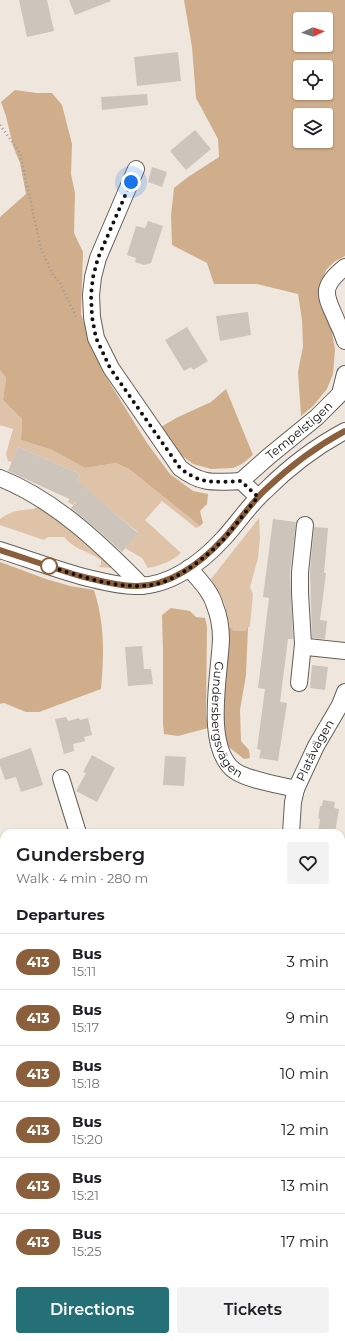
<!DOCTYPE html>
<meta charset="utf-8">
<style>
:root{--surface:#fff;--page:#f2f2f2;--text:#202124;--muted:#757577;--line:#e0e0e0;--accent:#256f76}
body{margin:0;font-family:Montserrat,sans-serif;background:var(--page);color:var(--text);height:100vh;display:flex;flex-direction:column;font-size:15px;white-space:nowrap}
*{box-sizing:border-box;margin:0}
p{font-size:13px;color:var(--muted)}
.icon{flex:none;width:22px;height:22px;fill:none;stroke:currentColor;stroke-width:2;stroke-linecap:round;stroke-linejoin:round}
.map{position:relative;flex:1;overflow:hidden}
.details{position:absolute;left:0px;top:829px;width:345px;height:512px;display:flex;flex-direction:column;background:var(--surface);border-radius:12px 12px 0 0;box-shadow:0 1px 3px #0004}
.details>*{flex:none}
.badge{padding:0 8px;border-radius:13px;font-size:14px;line-height:26px}
.needle{width:26px;rotate:87deg}
.tools{position:absolute;left:293px;top:12px;display:grid;gap:8px}
.tools a{display:grid;place-items:center;width:40px;height:40px;border-radius:4px;background:var(--surface);box-shadow:0 1px 3px #0004;font-size:20px}
.you{position:absolute;width:20px;height:20px;margin:-10px;border:3px solid #fff;border-radius:50%;background:#1a73e8;box-shadow:0 0 0 6px #1a73e833}
.map>.badge{position:absolute;translate:-50% -50%;box-shadow:0 0 0 2px #fff}
h2{padding:0 16px;font-size:15px;line-height:36px}
.round{display:grid;place-items:center;flex:none;width:42px;height:42px;border-radius:4px;background:var(--page)}
.overview{display:flex;align-items:center;justify-content:space-between;height:68px;padding:0 16px}
h1{font-size:19px;font-weight:600;line-height:30px}
.action{display:flex;gap:8px;margin-top:auto;padding:8px 16px}
.action a{flex:1;height:46px;border-radius:4px;background:var(--accent);color:#fff;font-size:16px;font-weight:600;line-height:46px;text-align:center}
.action a+a{background:var(--page);color:var(--text)}
ul{padding:0;list-style:none}
li{display:flex;align-items:center;gap:12px;height:56px;padding:0 16px;border-top:1px solid var(--line)}
li div{flex:1}
li b{display:block;font-size:15px}
li em{font-style:normal}
li .badge{min-width:44px;font-weight:700;text-align:center}
.map>svg:first-child{display:block}
.green{fill:#dec3a8}
.forest{fill:#d0ae8b;fill-rule:evenodd}
.building{fill:#cdc5bc}
.lines{fill:none;stroke-linecap:round;stroke-linejoin:round}
.minor-casing{stroke:#665f58;stroke-width:18}
.path{stroke:#9e9791;stroke-width:2.5;stroke-dasharray:1 3;stroke-linecap:butt}
.minor{stroke:#fff;stroke-width:16}
.line-casing{stroke:#fff;stroke-width:9}
.line{stroke:#8b5e3c;stroke-width:6}
.walk{stroke:#120f0d;stroke-width:4;stroke-dasharray:0 7.2}
.stop-dot{fill:#fff;stroke:#8b5e3c;stroke-width:2}
.labels{text-anchor:middle;stroke-width:3.5;stroke-linejoin:round;paint-order:stroke}
.street-label{font-size:12px;fill:#120f0d;stroke:#efe6de}
</style>
<div class="map">
<svg width="345" height="1341" viewBox="0 0 345 1341">
<rect width="100%" height="100%" fill="#efe6de"/>
<path class="green" d="M0,370L6,378L3,400L22,419L21,440L52,450L85,468L116,463L129,469L200,526L196,528L162,501L145,520L181,553C173,561 159,566 148,568L142,558L125,548L138,532L86,490L73,505L68,502L80,474L18,447L12,462L8,461L6,454L13,429L0,425Z
M39,506L50,511L114,564L112,568L98,567L101,565V560C87,550 76,551 64,537H48L44,540L0,525V519C7,514 15,510 24,510C31,509 33,510 39,506Z
M259,518L260,538L258,558L250,587L253,594L250,626L245,631H234C221,617 228,617 224,602C221,594 215,586 211,579Z"/>
<path class="forest" d="M184,0H345V256L334,262L326,270L320,288L331,327L335,349L333,374L327,389L313,406L301,416L298,372L303,346L302,320L298,294L257,284H214L207,263L172,245L171,215L174,188L188,177L219,157L218,139L196,98L192,47ZM300,19H326V45H300ZM300,67H326V93H300ZM300,115H326V141H300Z
M15,90L37,93H52L62,105L72,144L71,174L75,193L74,233L83,252L81,314L94,351L103,372L147,443L170,474L193,491L208,494L207,504L200,511L203,523L200,526L129,469L116,463L85,468L52,450L21,440L22,419L3,400L6,378L0,370V217L26,194L20,163L13,146L6,116L1,102Z
M226,389L253,455L242,464L233,468L211,469L193,464L176,451L161,427L176,418L211,402Z
M0,562L46,579L70,586L94,590C105,625 104,653 101,689L39,712H26L4,703L0,704Z
M171,608L190,611L196,617L205,618L207,627L206,713L208,728L178,736L164,734L163,723V652L162,615Z
M227,624L234,631H245L248,627L246,675L240,710L241,741L249,750L250,758L244,759L225,744L221,726Z
M341,869L345,870V1341H178L176,1337H341Z"/>
<path class="building" d="M19,0H47L54,31L27,37Z
M69,0H110L111,1L75,15Z
M178,52L181,81L137,86L134,57Z
M147,94L148,105L102,110L101,97Z
M195,130L211,149L186,170L170,151Z
M152,167L167,172L162,187L148,182Z
M148,221L163,226L151,263L144,265L135,262L136,258L127,255L136,226L145,228Z
M248,312L251,335L220,341L216,316Z
M187,327L208,361L193,370L191,367L184,371L165,340Z
M18,447L80,474L77,481L138,533L122,552L100,532L71,508L76,502L8,471Z
M273,519L296,522L290,572L293,639H288L280,702L287,703L278,761L259,758L261,750L257,749L265,689L258,688L269,598L263,597Z
M314,527L328,528L324,573H326L320,620L327,621L325,639L312,638L310,572Z
M142,646L144,669H151L153,684L128,686L125,647Z
M312,665L328,667L325,690L310,688Z
M66,717L68,721L79,718L80,720L88,718L92,735L84,737L85,741L73,744L74,751L64,754L55,719Z
M31,748L43,785L21,792L16,777L5,780L0,766V759Z
M92,755L115,768L97,802L76,791L86,773L83,772Z
M165,756L186,757L184,786L163,785Z
M323,800L335,802L334,808L339,809L335,833H318L320,819L318,818L320,806H322Z"/>
<g class="lines">
<defs>
<g id="minor">
<path d="M136,169L98,258L93,277L91,295L92,317L96,338L111,368L180,468C202,485 215,482 241,481L258,497"/>
<path d="M345,267C317,289 327,297 338,324C341,329 343,336 345,341"/>
<path d="M0,478C55,500 101,544 142,586"/>
<path id="s1" d="M241,481L268,457L317,417L340,394L345,374"/>
<path d="M305,525L300,572V593L303,644L307,647L345,651"/>
<path d="M0,550C28,559 55,569 84,577C101,581 117,586 135,586C169,587 201,563 223,539C238,523 249,505 265,491C289,467 315,447 345,431"/>
<path id="s2" d="M189,568C199,580 211,591 215,606C219,616 221,628 221,639C220,673 203,748 235,771C248,780 280,785 296,789L293,802L291,833"/>
<path d="M299,683L303,644"/>
<path d="M61,778L78,833"/>
<path id="s3" d="M296,789L316,746L340,705L345,692"/>
<path d="M0,1183L4,1178"/>
<path d="M0,1302L4,1308"/>
<path d="M27,1337L30,1341"/>
</g>
</defs>
<use href="#minor" class="minor-casing"/>
<path class="path" d="M0,125L20,153L41,249L53,275L60,283L76,317
M0,918L4,919"/>
<use href="#minor" class="minor"/>
</g>
<g class="lines">
<defs>
<path id="line" d="M0,550C28,559 55,569 84,577C101,581 117,586 135,586C169,587 201,563 223,539C238,523 249,505 265,490C289,467 315,447 345,431"/>
</defs>
<use href="#line" class="line-casing"/>
<use href="#line" class="line"/>
<path class="walk" d="M49,566L44,565C78,575 116,590 152,585C178,580 205,558 223,540C235,526 246,511 258,497L241,481C215,482 201,485 180,468L110,368L96,338L92,317L91,295L93,277L98,258L131,182"/>
</g>
<circle class="stop-dot" cx="49" cy="566" r="8"/>
<g class="labels">
<g class="street-label">
<text dy="4" stroke="none"><textPath href="#s1" startOffset="77">Tempelstigen</textPath></text>
<text dy="4" stroke="none"><textPath href="#s2" startOffset="164">Gundersbergsvägen</textPath></text>
<text dy="4" stroke="none"><textPath href="#s3" startOffset="43">Platåvägen</textPath></text>
</g>
</g>
</svg>
<div class="tools">
<a><svg class="needle" viewBox="-14 -14 28 28"><path d="M0-13l5 13h-10z" fill="#e53935"/><path d="M0 13l5-13h-10z" fill="#757577"/></svg></a>
<a><svg class="icon" aria-label="locate" viewBox="0 0 24 24"><circle cx="12" cy="12" r="6"/><path d="M12 2v4M12 18v4M2 12h4M18 12h4"/></svg></a>
<a><svg class="icon" aria-label="layers" viewBox="0 0 24 24"><path d="M12 4l9 5-9 5-9-5zM3 14l9 5 9-5"/></svg></a>
</div>
<div class="you" style="left:131px;top:182px"></div>
<section class="details">
<div class="overview"><div><h1>Gundersberg</h1><p>Walk · 4 min · 280 m</p></div><a class="round"><svg class="icon" aria-label="heart" viewBox="0 0 24 24"><path d="M12 20l-8-8c-3-5 5-10 8-4 3-6 11-1 8 4z"/></svg></a></div>
<h2>Departures</h2>
<ul>
<li><span class="badge" style="background:#8b5e3c;color:#fff">413</span><div><b>Bus</b><p>15:11</p></div><em>3 min</em></li>
<li><span class="badge" style="background:#8b5e3c;color:#fff">413</span><div><b>Bus</b><p>15:17</p></div><em>9 min</em></li>
<li><span class="badge" style="background:#8b5e3c;color:#fff">413</span><div><b>Bus</b><p>15:18</p></div><em>10 min</em></li>
<li><span class="badge" style="background:#8b5e3c;color:#fff">413</span><div><b>Bus</b><p>15:20</p></div><em>12 min</em></li>
<li><span class="badge" style="background:#8b5e3c;color:#fff">413</span><div><b>Bus</b><p>15:21</p></div><em>13 min</em></li>
<li><span class="badge" style="background:#8b5e3c;color:#fff">413</span><div><b>Bus</b><p>15:25</p></div><em>17 min</em></li>
</ul>
<div class="action"><a>Directions</a><a>Tickets</a></div>
</section>
</div>
